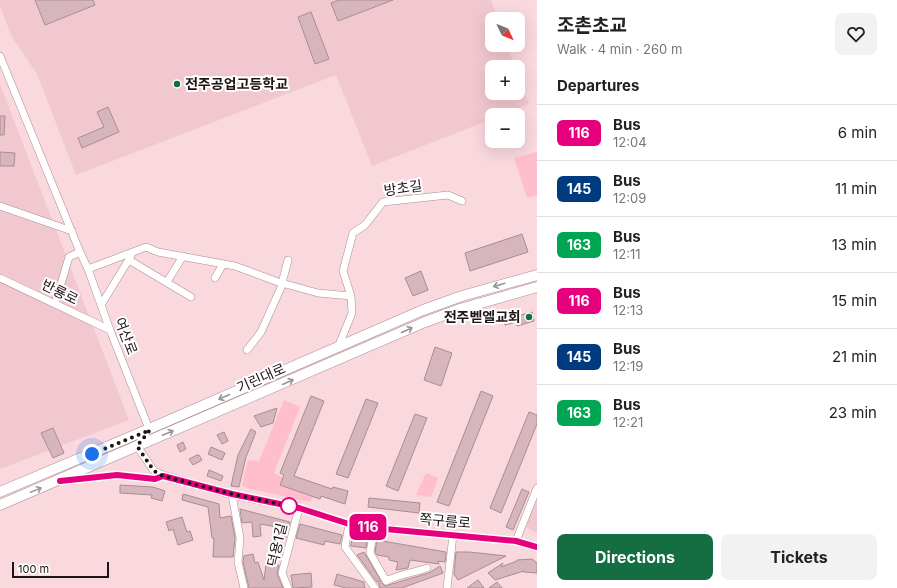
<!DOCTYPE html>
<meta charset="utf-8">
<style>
:root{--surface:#fff;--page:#f2f2f2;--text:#222;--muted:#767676;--line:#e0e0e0;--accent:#156e41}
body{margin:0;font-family:Inter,"Noto Sans KR",sans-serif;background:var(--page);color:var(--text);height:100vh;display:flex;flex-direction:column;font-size:15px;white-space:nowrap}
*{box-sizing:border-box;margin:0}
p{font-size:13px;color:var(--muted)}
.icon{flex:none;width:22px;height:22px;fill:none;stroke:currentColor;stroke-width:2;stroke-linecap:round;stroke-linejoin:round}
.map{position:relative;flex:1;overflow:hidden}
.side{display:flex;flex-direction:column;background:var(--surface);width:360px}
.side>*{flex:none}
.badge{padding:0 8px;border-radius:6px;font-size:14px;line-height:26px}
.needle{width:26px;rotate:133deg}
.buttons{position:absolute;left:485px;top:12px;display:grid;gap:8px}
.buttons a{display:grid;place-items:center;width:40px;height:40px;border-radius:8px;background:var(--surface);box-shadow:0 4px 16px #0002;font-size:20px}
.scale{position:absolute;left:12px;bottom:10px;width:97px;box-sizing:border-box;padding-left:4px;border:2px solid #1e1315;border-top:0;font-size:11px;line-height:14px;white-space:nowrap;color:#1e1315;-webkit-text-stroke:3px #fff;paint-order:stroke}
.you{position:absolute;width:20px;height:20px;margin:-10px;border:3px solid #fff;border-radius:50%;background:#1a73e8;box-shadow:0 0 0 6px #1a73e833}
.map>.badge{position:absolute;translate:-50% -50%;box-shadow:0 0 0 2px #fff}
h2{padding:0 20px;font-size:15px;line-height:36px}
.round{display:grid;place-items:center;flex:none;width:42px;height:42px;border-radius:8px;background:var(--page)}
.headline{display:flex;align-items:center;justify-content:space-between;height:68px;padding:0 20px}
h1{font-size:19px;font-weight:700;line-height:30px}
.action{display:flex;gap:8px;margin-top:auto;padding:8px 20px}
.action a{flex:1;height:46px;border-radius:8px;background:var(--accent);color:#fff;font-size:16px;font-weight:700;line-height:46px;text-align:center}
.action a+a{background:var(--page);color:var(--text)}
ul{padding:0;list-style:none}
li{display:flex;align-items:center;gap:12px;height:56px;padding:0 20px;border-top:1px solid var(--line)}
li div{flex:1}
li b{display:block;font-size:15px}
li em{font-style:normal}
li .badge{min-width:44px;font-weight:700;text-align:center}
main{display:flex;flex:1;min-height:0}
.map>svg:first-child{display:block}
.built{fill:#f2c8d0}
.green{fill:#ffbecb}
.building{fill:#d6b6bc;stroke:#aa8c92}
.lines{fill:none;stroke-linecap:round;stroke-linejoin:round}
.street-casing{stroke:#ab8c92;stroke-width:8}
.secondary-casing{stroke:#ab8c92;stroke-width:11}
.street{stroke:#fff;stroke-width:7}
.secondary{stroke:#fff;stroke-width:10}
.oneway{stroke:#9a9596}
.line-casing{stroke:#fff;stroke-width:9}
.line{stroke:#e6007e;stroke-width:6}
.walk{stroke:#1e1315;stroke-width:4;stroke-dasharray:0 7.2}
.poi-dot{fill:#156e41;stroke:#fff;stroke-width:1.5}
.stop-dot{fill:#fff;stroke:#e6007e;stroke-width:2}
.labels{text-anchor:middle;stroke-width:4;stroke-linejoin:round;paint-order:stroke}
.poi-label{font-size:14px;font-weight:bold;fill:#1e1315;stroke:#fff;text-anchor:start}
.street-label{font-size:14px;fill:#1e1315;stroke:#fff}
</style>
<main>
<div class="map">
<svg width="537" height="588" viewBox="0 0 537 588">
<rect width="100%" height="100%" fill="#f9d8de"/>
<path class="built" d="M0,0H491L498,19H492V45H507L515,67H492V93H518V75L529,104L501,115H492V119L372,166L336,75L76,175L37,74L12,37L0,7Z
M0,84L129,420L0,469Z
M537,496V533L524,526Z"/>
<path class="green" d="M537,152V195L527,198L514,158Z
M284,400L300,407L274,473L285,479L283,486L313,497L310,502L250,489L242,485L248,460L259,461Z
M426,473L438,478L431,497L416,495Z"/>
<path class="building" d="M35,0H93L95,5L45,25Z
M339,0H393L338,21L331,3Z
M311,12L329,59L315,64L298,17Z
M108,107L119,132L82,148L78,138L104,127L97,112Z
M0,116H5L4,135H0Z
M0,152L15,153L14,166H0Z
M522,234L528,252L470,271L465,253Z
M421,271L428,290L413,296L405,278Z
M532,312L534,321L517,326L516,322L505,325L504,320Z
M435,347L452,353L441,386L424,380Z
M481,391L493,396L449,506L437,502Z
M311,396L324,401L294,476L332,489L333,487L348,491L345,504L321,496L320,499L280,485L284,475L280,473Z
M366,399L378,403L348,478L336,474Z
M277,408L273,423L261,427L254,416Z
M529,412L537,415V424L501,513L490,508Z
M415,414L427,418L398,491L386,486Z
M53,428L64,453L53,458L41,433Z
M251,429L256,432L246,457L239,487L231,486L238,455Z
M224,432L228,441L222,444L217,435Z
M183,442L186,449L180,452L177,445Z
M211,447L225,453L222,460L208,454Z
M197,455H199L202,460L193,465L189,459Z
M209,470L223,476L221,481L207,476Z
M120,485L153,487L165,491L162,501L151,498L152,495L120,493Z
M522,489L529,492L513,530L506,527Z
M183,494L219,504L220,518L231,516L235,538L233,557H213L214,538H212L208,507L182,500Z
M369,498L420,503L419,513L368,507Z
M240,509L290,522L285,540L274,537L277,527L260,524L261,536L253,537L252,522L242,523Z
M182,517L187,532L190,531L193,540L178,545L173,529L169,531L166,522Z
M300,524L342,535L340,544L325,541L324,545L296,538Z
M352,536L367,538L366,548L351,546Z
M377,540L446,552L445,562L438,561L439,564L410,560L408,568L396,570L398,562L389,560V557L377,555L375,552Z
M364,552L382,583L385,586L429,573L440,566L443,573L402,588H380L378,581L377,582L357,555Z
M456,552H469L506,556L458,580L454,574Z
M253,554L255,563L258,562L264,580L266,564L279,565L277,574L283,588H249L243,562L244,556Z
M532,559L537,563V573L524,572V571L495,580L488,573L503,563L501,567L517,561V560Z
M311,573L312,587L293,588L291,575Z
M337,574L364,582L365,588H346L334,585Z
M478,580L484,588H467Z
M497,582L502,588H489Z"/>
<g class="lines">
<defs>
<path id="street" d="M0,56L80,252L88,269L110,330L149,429L137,446L154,471L163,475L232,495L299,508L349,524L374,528L516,541L537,547
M0,206L72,231
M129,260L191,297
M88,269L146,247L158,252L235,266L278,282L318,293L351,296L352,313L339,345
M0,278L110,330
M215,278L223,264
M167,282L183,256
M282,283L288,260
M351,296L343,271L353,233L365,225L383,202L448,195L462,201
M55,304L69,257L80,252
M101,305L131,256
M247,350L261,332L283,283
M64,480L117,475L155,479L163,475
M232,495L240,538L238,562L244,588
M349,524L345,547L375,588
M374,528L370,553L386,581C400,574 413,573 427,568
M516,541L537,488
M288,588L282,573L299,508
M447,588L453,535"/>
<path id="secondary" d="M0,492L149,429L423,310L462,296L537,275
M0,505L425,322L460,309L537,287"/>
</defs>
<use href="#street" class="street-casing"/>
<use href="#secondary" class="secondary-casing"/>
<use href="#street" class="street"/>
<use href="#secondary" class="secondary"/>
</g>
<defs><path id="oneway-shaft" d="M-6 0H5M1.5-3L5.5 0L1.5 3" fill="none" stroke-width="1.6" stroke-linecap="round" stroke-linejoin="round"/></defs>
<g class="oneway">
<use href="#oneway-shaft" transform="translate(499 285) rotate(164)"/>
<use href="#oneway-shaft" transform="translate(407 330) rotate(-24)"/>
<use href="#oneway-shaft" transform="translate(288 382) rotate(-24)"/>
<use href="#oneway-shaft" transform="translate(224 397) rotate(156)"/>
<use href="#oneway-shaft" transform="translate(168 433) rotate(-23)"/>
<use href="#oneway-shaft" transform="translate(36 490) rotate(-22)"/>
</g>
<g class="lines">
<defs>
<path id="line" d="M60,481L117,475L155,479L163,476L232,494L299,508L349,524L374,528L516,541L537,547"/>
</defs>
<use href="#line" class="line-casing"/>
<use href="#line" class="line"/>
<path class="walk" d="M92,454L150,430L137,446L154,471L163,476L232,494L289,506"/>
</g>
<g class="poi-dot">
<circle cx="177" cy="84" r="4"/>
<circle cx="529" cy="317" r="4"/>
</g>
<circle class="stop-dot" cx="289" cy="506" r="8"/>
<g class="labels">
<g class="poi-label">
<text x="185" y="89">전주공업고등학교</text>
<text x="521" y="322" text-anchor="end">전주벧엘교회</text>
</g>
<g class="street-label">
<text transform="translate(403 188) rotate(-8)" y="5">방초길</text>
<text transform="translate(60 292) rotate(26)" y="5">반룡로</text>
<text transform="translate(126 336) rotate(69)" y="5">여산로</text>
<text transform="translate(261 378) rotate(-24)" y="5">기린대로</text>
<text transform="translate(445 521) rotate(5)" y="5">쪽구름로</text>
<text transform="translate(277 545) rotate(-77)" y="5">덕용1길</text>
</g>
</g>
</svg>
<div class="buttons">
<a><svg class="needle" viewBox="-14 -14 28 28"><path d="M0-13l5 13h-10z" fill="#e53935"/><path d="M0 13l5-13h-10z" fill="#767676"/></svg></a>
<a>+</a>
<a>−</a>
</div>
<div class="scale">100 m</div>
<div class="you" style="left:92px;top:454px"></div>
<b class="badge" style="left:368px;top:527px;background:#e6007e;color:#fff">116</b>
</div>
<section class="side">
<div class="headline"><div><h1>조촌초교</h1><p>Walk · 4 min · 260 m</p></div><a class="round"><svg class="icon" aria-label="heart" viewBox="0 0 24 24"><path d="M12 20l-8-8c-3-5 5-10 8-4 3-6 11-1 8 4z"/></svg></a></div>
<h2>Departures</h2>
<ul>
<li><span class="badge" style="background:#e6007e;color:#fff">116</span><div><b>Bus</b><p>12:04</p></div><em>6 min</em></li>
<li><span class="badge" style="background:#003b80;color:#fff">145</span><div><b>Bus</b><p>12:09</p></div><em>11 min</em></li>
<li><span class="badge" style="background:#00a651;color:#fff">163</span><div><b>Bus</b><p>12:11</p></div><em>13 min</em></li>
<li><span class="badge" style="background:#e6007e;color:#fff">116</span><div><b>Bus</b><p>12:13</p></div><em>15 min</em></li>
<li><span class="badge" style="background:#003b80;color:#fff">145</span><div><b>Bus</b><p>12:19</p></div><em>21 min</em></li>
<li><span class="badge" style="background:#00a651;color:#fff">163</span><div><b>Bus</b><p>12:21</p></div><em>23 min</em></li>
</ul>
<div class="action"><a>Directions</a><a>Tickets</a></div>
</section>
</main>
